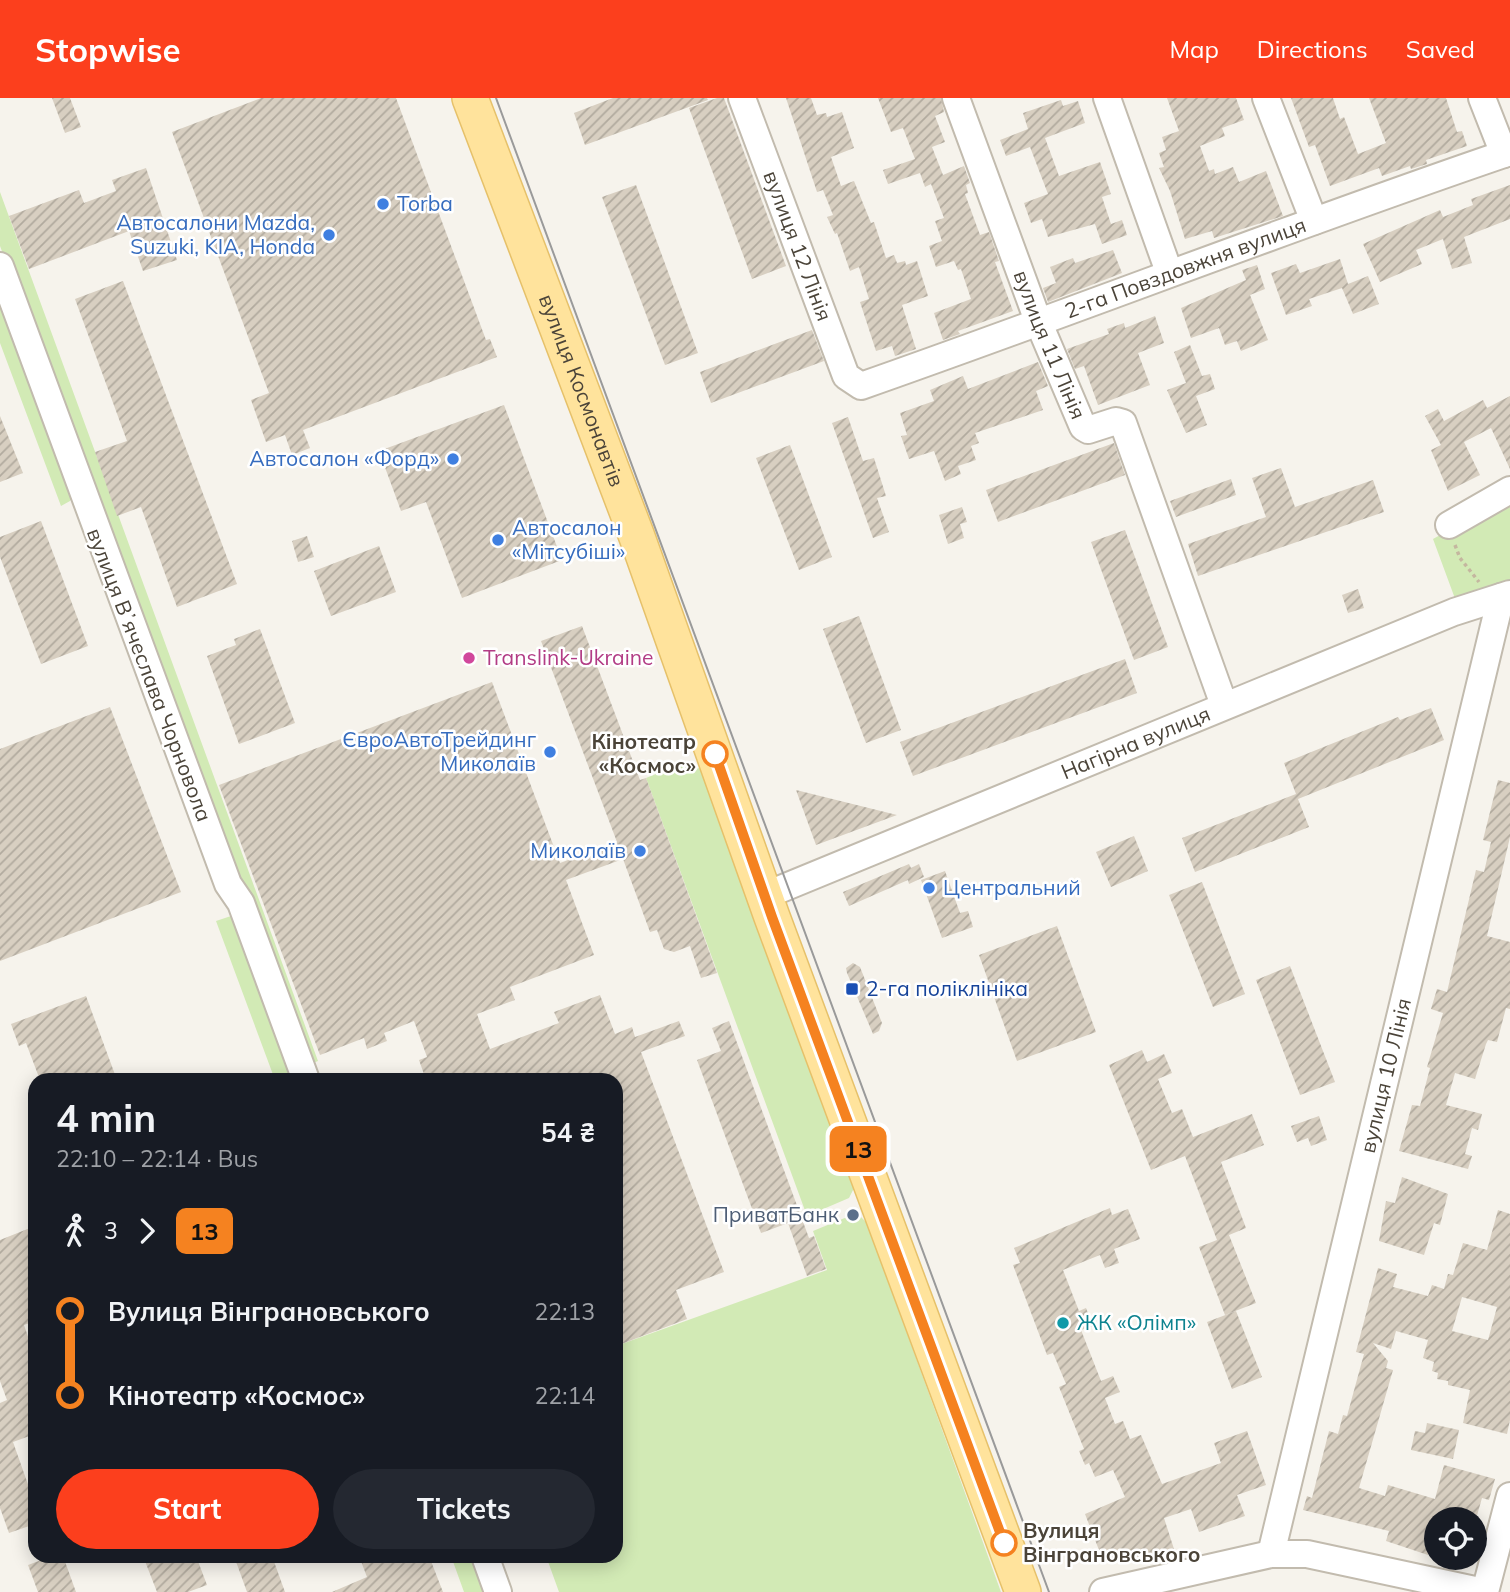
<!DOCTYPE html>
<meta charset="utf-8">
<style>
:root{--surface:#171b24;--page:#242831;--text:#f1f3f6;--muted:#9ea1a6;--accent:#fc3f1d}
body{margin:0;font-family:Mulish,sans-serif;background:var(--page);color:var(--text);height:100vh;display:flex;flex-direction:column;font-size:26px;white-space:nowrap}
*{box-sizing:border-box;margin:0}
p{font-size:23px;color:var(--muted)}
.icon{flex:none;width:38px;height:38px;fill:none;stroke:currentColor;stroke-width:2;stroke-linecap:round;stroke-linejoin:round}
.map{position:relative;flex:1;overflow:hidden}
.details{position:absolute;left:28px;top:975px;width:595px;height:490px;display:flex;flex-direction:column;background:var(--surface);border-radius:21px;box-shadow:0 4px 18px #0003}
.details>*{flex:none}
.badge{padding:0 14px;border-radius:10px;font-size:24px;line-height:46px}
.tools{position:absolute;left:1424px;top:1409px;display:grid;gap:14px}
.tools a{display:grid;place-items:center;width:63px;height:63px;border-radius:50%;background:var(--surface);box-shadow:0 4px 18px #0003;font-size:35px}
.map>.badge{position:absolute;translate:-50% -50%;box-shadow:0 0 0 4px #fff}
.legs{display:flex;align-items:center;gap:10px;height:77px;padding:0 28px;font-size:23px}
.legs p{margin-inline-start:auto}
.summary{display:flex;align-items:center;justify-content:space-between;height:119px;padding:0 28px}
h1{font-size:38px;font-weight:700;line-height:52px}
.cta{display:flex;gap:14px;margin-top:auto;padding:14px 28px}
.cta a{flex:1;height:80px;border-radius:42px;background:var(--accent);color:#fff;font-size:28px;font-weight:700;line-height:80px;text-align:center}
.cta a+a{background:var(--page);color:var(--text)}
ul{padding:0 28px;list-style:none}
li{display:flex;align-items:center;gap:24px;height:84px;font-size:26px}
li i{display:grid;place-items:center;width:10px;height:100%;margin:0 9px;background:currentColor}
li i::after{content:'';width:18px;height:18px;margin:-9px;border:5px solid;border-radius:50%;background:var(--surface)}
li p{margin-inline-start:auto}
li:first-child i{background:linear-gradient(#0000 50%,currentColor 0)}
li:last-child i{background:linear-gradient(currentColor 50%,#0000 0)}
header{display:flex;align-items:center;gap:42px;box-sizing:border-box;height:98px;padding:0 35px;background:var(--accent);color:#fff}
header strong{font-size:33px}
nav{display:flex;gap:38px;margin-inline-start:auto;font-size:24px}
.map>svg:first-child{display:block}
.green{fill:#d2eab5}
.building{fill:url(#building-hatch);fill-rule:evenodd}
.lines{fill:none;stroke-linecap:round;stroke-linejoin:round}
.minor-casing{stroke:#c2bbae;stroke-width:30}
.major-casing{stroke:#e6c16a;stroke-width:38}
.path{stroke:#c4b79f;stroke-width:3.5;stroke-dasharray:3.5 3.5;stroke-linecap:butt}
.minor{stroke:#fff;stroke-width:26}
.major{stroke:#ffe39c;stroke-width:35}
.tram{stroke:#9a9a9a;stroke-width:2}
.line-1-casing{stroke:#fff;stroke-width:16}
.line-1{stroke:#f58220;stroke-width:10}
.shop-dot{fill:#3f7fe0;stroke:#fff;stroke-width:2.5}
.hotel-dot{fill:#d1479c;stroke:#fff;stroke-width:2.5}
.stop-1-dot{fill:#fff;stroke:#f58220;stroke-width:3.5}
.transit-dot{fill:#1a4fb4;stroke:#fff;stroke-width:2.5}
.service-dot{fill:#5c6f8a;stroke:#fff;stroke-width:2.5}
.culture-dot{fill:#0f9aa8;stroke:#fff;stroke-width:2.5}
.labels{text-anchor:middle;stroke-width:5;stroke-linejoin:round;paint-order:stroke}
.shop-label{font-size:21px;fill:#366cbe;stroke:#fff;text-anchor:end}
.street-label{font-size:21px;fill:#4b4439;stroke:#fff}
.hotel-label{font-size:21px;fill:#b23c85;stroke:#fff;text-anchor:start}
.stop-label{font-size:21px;font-weight:bold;fill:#4b4439;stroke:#fff;text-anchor:end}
.transit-label{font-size:21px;fill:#164399;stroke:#fff;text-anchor:start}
.service-label{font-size:21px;fill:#4e5e75;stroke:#fff;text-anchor:end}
.culture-label{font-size:21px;fill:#0d838f;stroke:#fff;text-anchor:start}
</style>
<header>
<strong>Stopwise</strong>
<nav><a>Map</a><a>Directions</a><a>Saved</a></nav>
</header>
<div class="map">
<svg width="1510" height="1494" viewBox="0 0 1510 1494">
<defs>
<pattern id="building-hatch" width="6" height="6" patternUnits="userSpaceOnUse" patternTransform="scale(1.75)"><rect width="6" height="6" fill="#d8cfc1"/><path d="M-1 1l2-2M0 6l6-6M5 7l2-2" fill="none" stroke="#b1aa9e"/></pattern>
</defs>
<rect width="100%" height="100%" fill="#f6f3ec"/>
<path class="green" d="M0,94L318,963L313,965L235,782L0,148Z
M0,198L73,398L70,403L61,408L0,245Z
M1510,398V488L1457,506L1433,441Z
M689,663L701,672L855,1088L849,1100L807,1118L646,680Z
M234,817L302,982H275L216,823Z
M852,1117L860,1118L867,1125L1001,1494H559L546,1458H616V1267L621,1264L616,1248L827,1172L813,1133Z
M451,1458H471L484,1494H464Z"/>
<path class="building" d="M52,0H70L81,29L65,35Z
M261,0H396L486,242L490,241L497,259L303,332L310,350L292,357L285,337L266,344L251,302L269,295L172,34Z
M613,0H707L708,2L585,47L574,15Z
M717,0H724L786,168L752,181L689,10Z
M786,0H811L817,17L826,15L827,19L842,14L854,50L831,59L841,88L854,83L871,125L874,124L886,160L894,157L897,165L905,163L906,167L917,163L928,198L902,207L916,251L895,258L892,248L876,253L860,204L869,201L859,169L850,173L837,135L835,136L827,119L833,117L823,92L817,94Z
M878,0H941L944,14L935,18L945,44L932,49L943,77L964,68L970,85L966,87L968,95L965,96L980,137L989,134L999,163L995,164L1013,213L958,233L960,236L943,242L934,215L971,201L961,171L958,172L954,163L936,169L929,148L942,143L935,123L944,120L931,86L925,89L920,75L888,86L883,72L915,61L903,30L891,34Z
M1167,0H1236L1244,22L1222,30L1225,38L1200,48L1209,73L1214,71L1215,76L1233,69L1239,84L1266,73L1283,118L1214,140L1212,133L1185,141L1170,93L1159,70L1164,69L1159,55L1166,52L1162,39L1179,33Z
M1291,0H1333L1340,21L1344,19L1358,56L1386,45L1369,0H1446L1457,34L1462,33L1467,48L1426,62L1427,66L1411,71L1410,68L1382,78L1379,70L1330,88L1315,47L1309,49Z
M1061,2L1063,8L1078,3L1085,25L1045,40L1059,78L1100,64L1111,96L1102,99L1111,126L1122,122L1127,137L1102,146L1095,126L1048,139L1042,121L1031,125L1024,105L1048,96L1030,49L1006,58L1000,42L1028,31L1023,15Z
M146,70L177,162L143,173L129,133L29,171L9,118L79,92L84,105L116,93L112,82Z
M636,87L698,255L665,267L602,99Z
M1510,87V121L1464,139L1472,165L1452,171L1443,141L1416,152L1422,166L1380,184L1363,146L1440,112L1443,119L1473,107L1471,101Z
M1113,152L1122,175L1048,204L1043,190L1056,185L1050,169L1073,160L1075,165Z
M1340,161L1348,186L1368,178L1379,206L1353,216L1342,190L1309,201L1312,208L1286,217L1271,175L1296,166L1300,175Z
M1257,167L1265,191L1250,197L1268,242L1241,253L1237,243L1225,247L1219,230L1191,240L1181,210L1246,182L1242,172Z
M123,183L237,486L177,509L141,409L117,418L95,354L127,343L75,201Z
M1155,218L1164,245L1138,255L1150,287L1098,307L1084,268L1075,271L1067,251L1109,236L1107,231L1124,225L1125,230Z
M812,232L824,263L711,305L700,274Z
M1190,247L1202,278L1210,276L1215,291L1196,298L1207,327L1186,335L1167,292L1186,285L1174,254Z
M1038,264L1048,288L1036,293L1043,312L975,335L979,345L971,348L976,362L958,368L961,376L945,383L934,353L909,361L901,338L907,337L900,315L934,303L930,292L963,278L968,291Z
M1510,298V371L1491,330L1464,344L1480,377L1448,393L1431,352L1441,347L1425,318L1438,311L1444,323L1483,302L1487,310Z
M504,307L562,462L462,500L426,404L401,413L379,353Z
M0,318L23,375L0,384Z
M848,319L863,363L874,360L886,398L877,400L889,434L873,440L832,325Z
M1114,345L1125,377L998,424L986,392Z
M790,347L832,459L799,472L756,360Z
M1281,370L1295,409L1373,382L1384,414L1198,478L1188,446L1266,419L1252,380Z
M1231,381L1236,397L1176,419L1170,403Z
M962,409L967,424L960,426L964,440L948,446L939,417Z
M41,423L88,548L41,566L0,459V439Z
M1125,432L1168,549L1134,562L1091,444Z
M307,438L314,459L298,464L292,443Z
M379,448L396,494L331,518L314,473Z
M1358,491L1364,510L1348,515L1342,497Z
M859,518L901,632L866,645L823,531Z
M582,528L640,682L646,680L717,875L701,880L690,848L674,854L664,851L657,832L650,834L623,761L566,782L594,857L510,889L515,902L477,916L490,951L559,925L554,914L600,897L615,936L632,929L635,939L679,923L685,938L641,954L724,1174L676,1192L687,1221L616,1248V982H426L419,962L427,959L414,923L384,935L387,943L367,951L364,940L320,957L219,687L492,584L560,765L617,744L541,543Z
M260,531L295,625L239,646L207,558L236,547L234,541Z
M1125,561L1137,595L913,678L900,644Z
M110,609L181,794L0,863V651Z
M1431,610L1444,642L1298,701L1309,729L1195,774L1182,740L1296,696L1284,665L1398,619L1400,622Z
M1498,682L1510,685V739L1487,838L1510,844V911L1506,910L1497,944L1488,942L1486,946L1475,981L1455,975L1446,1007L1482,1016L1478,1032L1472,1030L1465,1056L1472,1058L1468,1071L1399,1053L1412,1007L1420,1008L1430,970L1427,969L1443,915L1431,911L1437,891L1447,894L1476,772L1484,774L1491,744L1483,742Z
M796,692L897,717L816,747Z
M1134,738L1148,773L1111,789L1096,754Z
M909,766L911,770L919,766L924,779L909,786L908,782L849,808L843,794Z
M945,773L960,815L968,813L973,829L942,840L921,782Z
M1202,784L1245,896L1213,909L1169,797Z
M1057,828L1096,934L1017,963L979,857Z
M853,865L860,869L882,925L879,933L873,936L847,875L846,870Z
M1290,868L1335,984L1300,997L1256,882Z
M86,898L117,982H40L26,945L19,948L11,926Z
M729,923L809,1140L814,1138L826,1171L807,1178L788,1125L761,1135L697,962L721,953L712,930Z
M1142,952L1147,964L1164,956L1172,975L1158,981L1172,1015L1182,1011L1193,1039L1252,1016L1264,1047L1221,1064L1246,1130L1229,1137L1256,1205L1225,1217L1199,1149L1217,1142L1185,1058L1151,1072L1109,967Z
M1319,1018L1327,1042L1311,1048L1308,1040L1297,1044L1291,1028Z
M1402,1079L1448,1096L1440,1127L1434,1125L1424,1157L1379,1143L1386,1103L1395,1105Z
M1110,1110L1112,1117L1128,1111L1140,1141L1114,1151L1119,1165L1105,1170L1100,1157L1063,1172L1079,1213L1086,1210L1093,1228L1081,1232L1101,1283L1113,1278L1120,1294L1105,1300L1115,1326L1123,1323L1130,1341L1141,1337L1162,1386L1221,1365L1214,1345L1247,1333L1266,1387L1237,1397L1245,1418L1199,1434L1191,1411L1164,1420L1174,1451L1139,1463L1135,1452L1104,1465L1085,1416L1125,1399L1113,1372L1095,1379L1089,1365L1085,1367L1079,1353L1084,1351L1059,1289L1066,1286L1053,1255L1047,1257L1013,1167L1020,1165L1014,1150Z
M1498,1112L1510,1116V1322L1507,1336L1463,1325L1470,1292L1448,1287V1283L1437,1281L1438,1275L1432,1273L1434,1264L1423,1260L1428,1242L1396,1233L1391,1251L1373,1245L1388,1263L1386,1270L1393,1272L1359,1390L1385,1398L1388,1387L1435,1401L1444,1367L1495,1381L1489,1402L1482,1400L1476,1421H1437L1428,1457L1386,1443L1389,1433L1303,1412L1307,1398L1312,1400L1329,1333L1338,1336L1343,1317L1347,1318L1364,1256L1356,1254L1378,1170L1397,1176L1393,1189L1428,1198L1432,1187L1444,1191L1448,1176L1453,1177L1463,1145L1487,1152ZM1462,1199L1497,1209L1488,1242L1452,1233Z
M35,1128V1223L24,1227L35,1259V1336L13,1344L30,1392L35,1390V1426L9,1435L0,1410V1305L7,1302L0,1283V1142Z
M1236,1213L1262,1279L1232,1291L1207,1224Z
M1427,1325L1459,1332L1453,1361L1411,1352L1415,1333L1425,1335Z
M52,1458H63L76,1494H38L28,1467Z
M143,1458H196L207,1487L188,1494H157Z
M234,1458H272L285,1494H247Z
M359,1458H429L443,1494H332L367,1479Z"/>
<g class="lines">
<defs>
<g id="minor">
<path id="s1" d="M742,0L846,278L861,288C1078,212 1292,128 1510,54"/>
<path id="s2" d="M956,0L1038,223L1083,329L1088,332L1116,323L1123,325L1224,607"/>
<path d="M1107,0L1169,174"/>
<path d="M1266,0L1314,123"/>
<path d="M1482,0L1504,56"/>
<path d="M0,168L228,786L241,805L306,982"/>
<path d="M1449,427L1510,392"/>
<path id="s3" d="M764,798L1454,514L1510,496"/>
<path id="s4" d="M1271,1456L1501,499"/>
<path d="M485,1458L498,1494"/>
<path d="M1103,1494L1271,1456H1307L1484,1494"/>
<path d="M1485,1494L1510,1398"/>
</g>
<g id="major">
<path id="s5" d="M470,0L637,439L772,819L1023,1494"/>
</g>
</defs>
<use href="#minor" class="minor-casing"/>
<use href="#major" class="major-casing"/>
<path class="path" d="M1455,447L1460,460L1479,484"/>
<use href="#minor" class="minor"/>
<use href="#major" class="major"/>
<path class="tram" d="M496,0L1049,1494"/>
</g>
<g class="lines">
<defs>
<path id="line-1" d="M715,656L772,819L1004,1445"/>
</defs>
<use href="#line-1" class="line-1-casing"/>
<use href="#line-1" class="line-1"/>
</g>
<g class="shop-dot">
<circle cx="383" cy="106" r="7"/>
<circle cx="329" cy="137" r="7"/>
<circle cx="453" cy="361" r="7"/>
<circle cx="498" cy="442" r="7"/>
<circle cx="550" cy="654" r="7"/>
<circle cx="640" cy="753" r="7"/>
<circle cx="929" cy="790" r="7"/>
</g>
<circle class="hotel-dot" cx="469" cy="560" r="7"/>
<g class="stop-1-dot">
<circle cx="715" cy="656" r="12"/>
<circle cx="1004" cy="1445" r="12"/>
</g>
<rect class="transit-dot" x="845" y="884" width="14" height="14" rx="3.5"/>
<circle class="service-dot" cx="853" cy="1117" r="7"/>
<circle class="culture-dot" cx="1063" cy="1225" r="7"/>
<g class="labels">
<g class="shop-label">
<text x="397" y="113" text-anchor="start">Torba</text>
<text x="315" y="132">Автосалони Mazda,<tspan x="315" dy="24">Suzuki, KIA, Honda</tspan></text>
<text x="439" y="368">Автосалон «Форд»</text>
<text x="512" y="437" text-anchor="start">Автосалон<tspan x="512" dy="24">«Мітсубіші»</tspan></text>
<text x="536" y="649">ЄвроАвтоТрейдинг<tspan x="536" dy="24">Миколаїв</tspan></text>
<text x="626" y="760">Миколаїв</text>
<text x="943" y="797" text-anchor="start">Центральний</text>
</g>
<g class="street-label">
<text dy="7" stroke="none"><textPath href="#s1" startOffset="158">вулиця 12 Лінія</textPath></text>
<text dy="7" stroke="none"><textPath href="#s1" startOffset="660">2-га Повздовжня вулиця</textPath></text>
<text dy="7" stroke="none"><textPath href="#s2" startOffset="264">вулиця 11 Лінія</textPath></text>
<text dy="7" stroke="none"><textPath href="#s5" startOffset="313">вулиця Космонавтів</textPath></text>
<text transform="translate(149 577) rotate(69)" y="7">вулиця Вʼячеслава Чорновола</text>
<text dy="7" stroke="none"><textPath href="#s3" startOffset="402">Нагірна вулиця</textPath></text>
<text dy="7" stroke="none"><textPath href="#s4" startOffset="492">вулиця 10 Лінія</textPath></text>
</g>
<g class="hotel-label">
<text x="483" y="567">Translink-Ukraine</text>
</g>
<g class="stop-label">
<text x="696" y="651">Кінотеатр<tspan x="696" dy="24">«Космос»</tspan></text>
<text x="1023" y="1440" text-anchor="start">Вулиця<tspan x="1023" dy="24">Вінграновського</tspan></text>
</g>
<g class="transit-label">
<text x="866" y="898">2-га поліклініка</text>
</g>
<g class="service-label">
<text x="839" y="1124">ПриватБанк</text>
</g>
<g class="culture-label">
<text x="1077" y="1232">ЖК «Олімп»</text>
</g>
</g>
</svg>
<div class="tools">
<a><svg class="icon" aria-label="locate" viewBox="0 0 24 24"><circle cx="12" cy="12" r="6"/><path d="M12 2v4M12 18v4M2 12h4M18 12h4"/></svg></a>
</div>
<b class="badge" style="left:858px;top:1051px;background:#f58220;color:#111">13</b>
<section class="details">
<div class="summary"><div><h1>4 min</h1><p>22:10 – 22:14 · Bus</p></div><b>54 ₴</b></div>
<div class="legs"><svg class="icon" aria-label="walk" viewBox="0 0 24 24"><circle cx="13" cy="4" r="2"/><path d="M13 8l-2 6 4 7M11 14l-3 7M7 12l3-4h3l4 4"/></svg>3<svg class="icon" aria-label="forward" viewBox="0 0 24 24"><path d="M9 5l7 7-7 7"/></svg><b class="badge" style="background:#f58220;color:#111">13</b></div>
<ul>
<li><i style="color:#f58220"></i><b>Вулиця Вінграновського</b><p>22:13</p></li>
<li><i style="color:#f58220"></i><b>Кінотеатр «Космос»</b><p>22:14</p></li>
</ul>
<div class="cta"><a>Start</a><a>Tickets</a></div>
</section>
</div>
